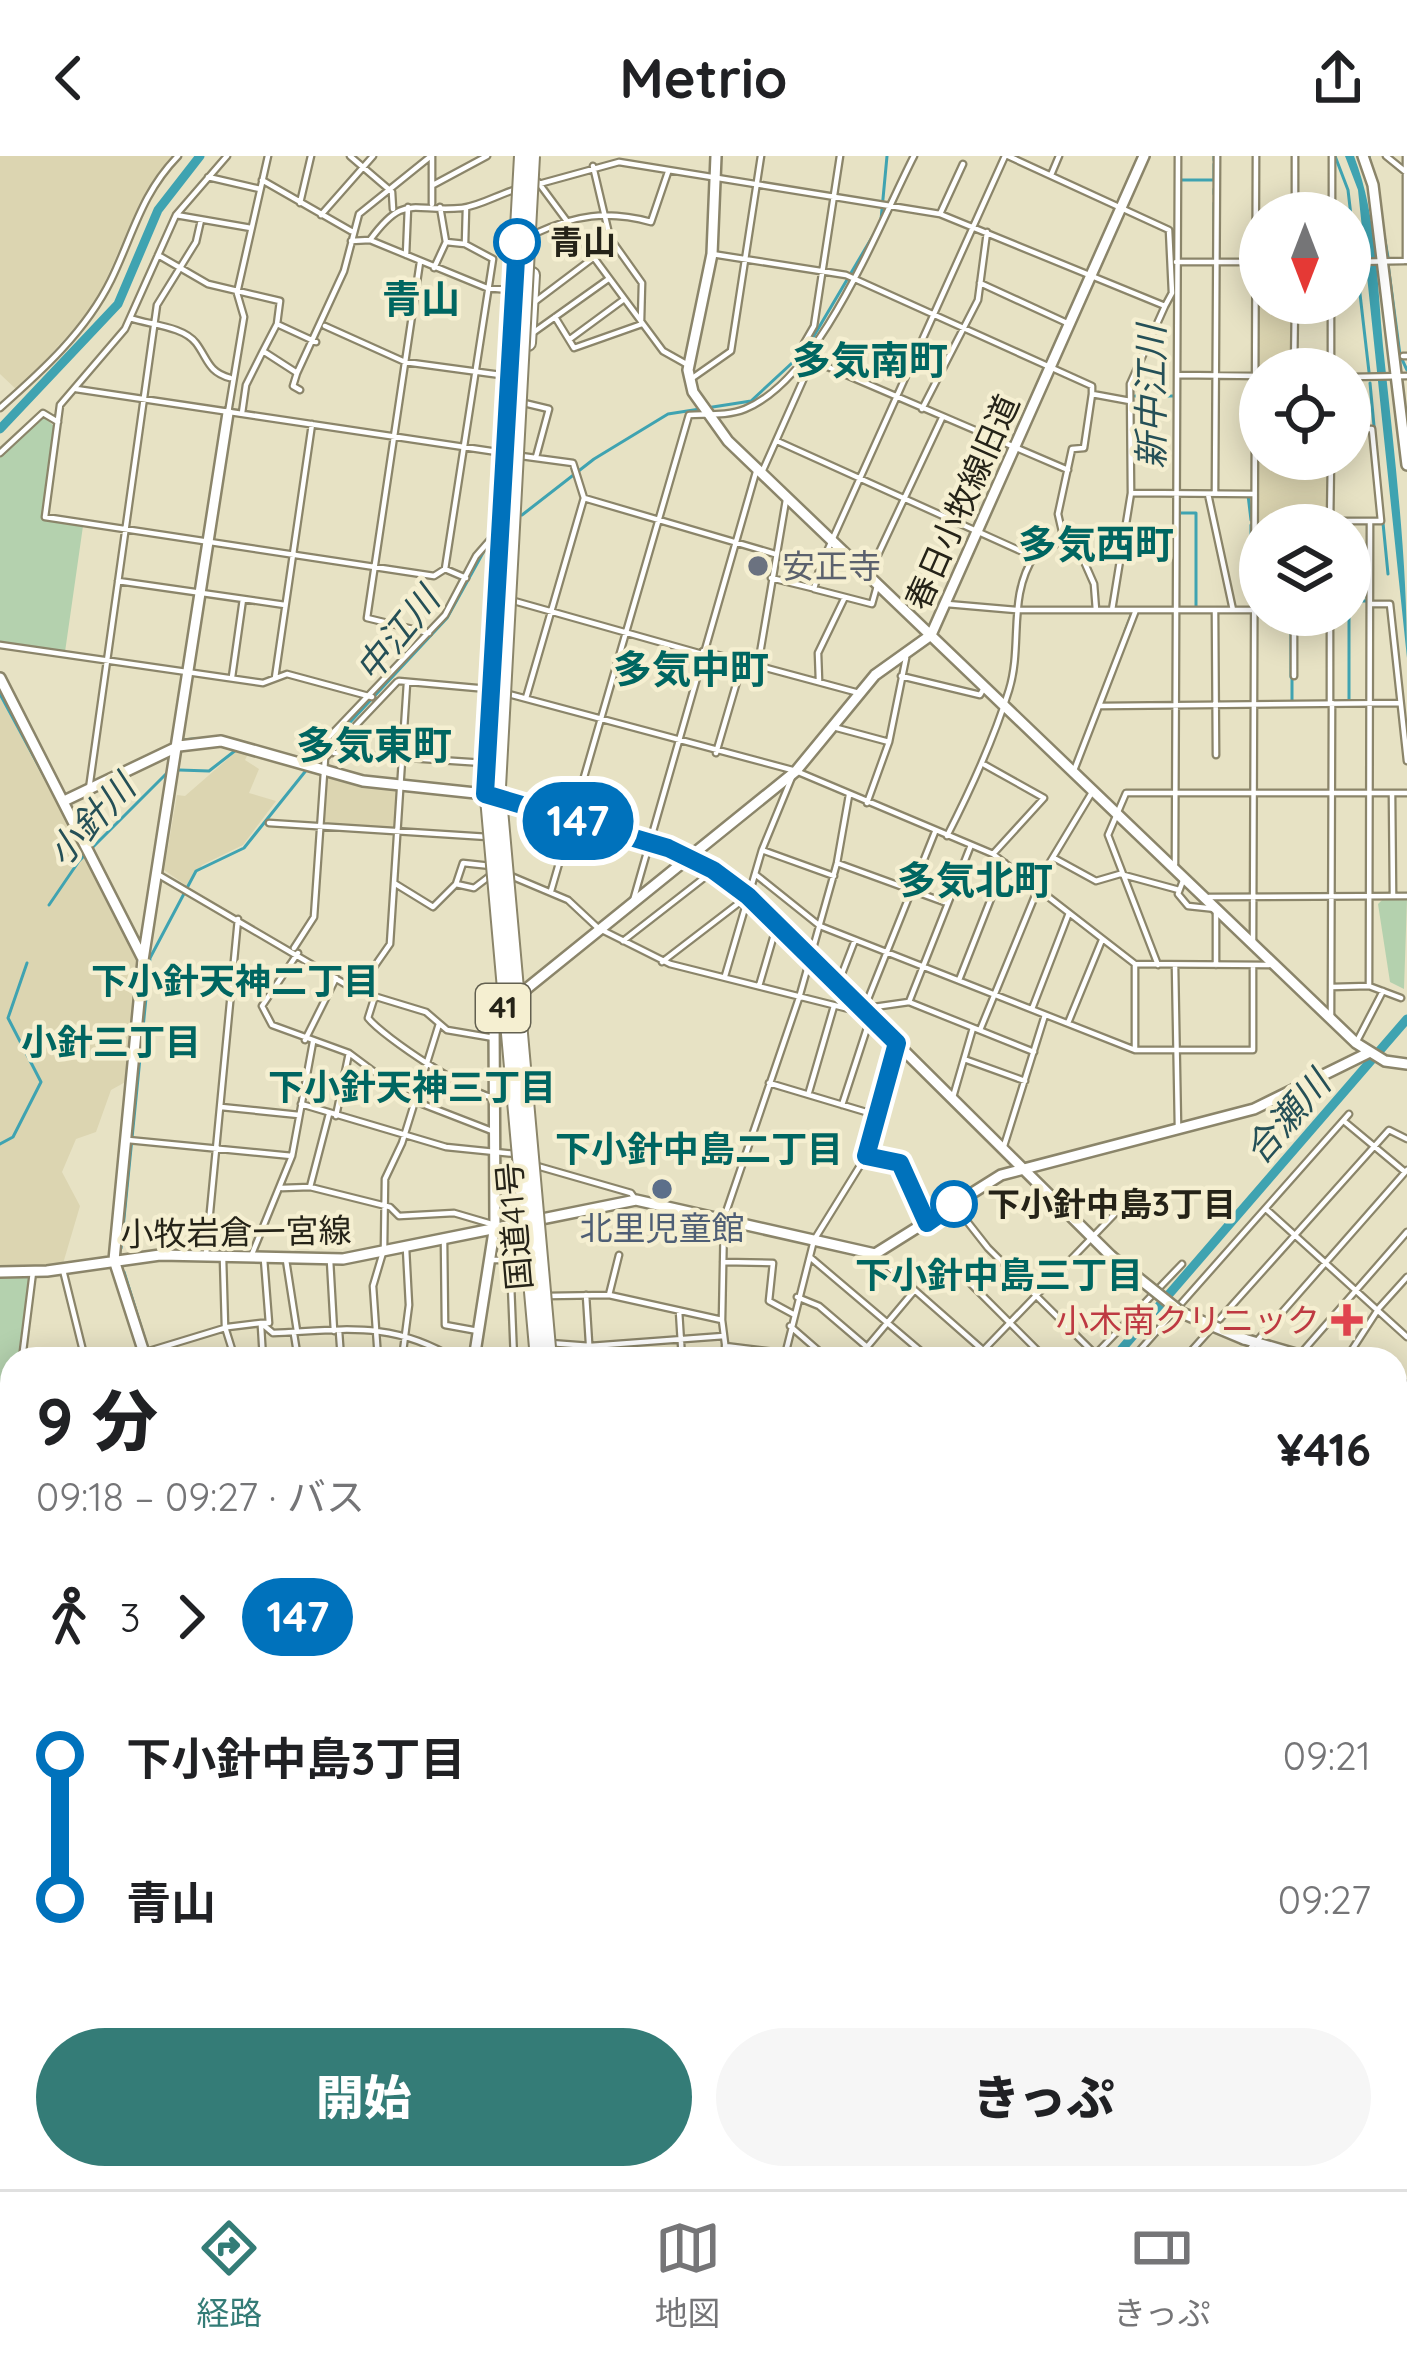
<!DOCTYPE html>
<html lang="ja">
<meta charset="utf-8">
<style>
:root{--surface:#fff;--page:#f6f6f6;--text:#202124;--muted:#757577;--line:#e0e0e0;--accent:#347c77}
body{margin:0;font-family:Quicksand,"Noto Sans JP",sans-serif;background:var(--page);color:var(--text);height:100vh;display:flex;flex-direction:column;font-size:45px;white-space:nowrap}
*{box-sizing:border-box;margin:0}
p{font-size:39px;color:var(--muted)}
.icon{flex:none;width:66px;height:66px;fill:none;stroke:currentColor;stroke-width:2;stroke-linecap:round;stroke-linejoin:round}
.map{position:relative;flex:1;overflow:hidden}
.details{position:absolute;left:0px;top:1191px;width:1407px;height:843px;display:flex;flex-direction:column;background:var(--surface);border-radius:36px 36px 0 0;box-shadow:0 6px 30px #0003}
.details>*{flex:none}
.badge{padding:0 24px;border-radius:39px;font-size:42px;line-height:78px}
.needle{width:78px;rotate:180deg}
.fabs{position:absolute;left:1239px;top:36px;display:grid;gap:24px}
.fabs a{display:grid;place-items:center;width:132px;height:132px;border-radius:50%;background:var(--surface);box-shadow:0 6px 30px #0003;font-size:60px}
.map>.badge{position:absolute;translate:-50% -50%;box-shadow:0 0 0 6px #fff}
.legs{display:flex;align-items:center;gap:18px;height:132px;padding:0 36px;font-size:39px}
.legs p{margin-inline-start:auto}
.head{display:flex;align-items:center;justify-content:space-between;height:204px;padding:0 36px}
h1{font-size:66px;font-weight:800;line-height:90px}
.primary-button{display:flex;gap:24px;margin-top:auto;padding:24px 36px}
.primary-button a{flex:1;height:138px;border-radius:72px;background:var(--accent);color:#fff;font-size:48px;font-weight:800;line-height:138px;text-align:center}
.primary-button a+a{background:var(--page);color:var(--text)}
ul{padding:0 36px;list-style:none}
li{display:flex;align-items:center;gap:42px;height:144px;font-size:45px}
li i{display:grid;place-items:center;width:18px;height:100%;margin:0 15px;background:currentColor}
li i::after{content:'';width:30px;height:30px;margin:-15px;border:9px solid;border-radius:50%;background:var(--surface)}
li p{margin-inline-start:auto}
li:first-child i{background:linear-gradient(#0000 50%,currentColor 0)}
li:last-child i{background:linear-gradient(currentColor 50%,#0000 0)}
header{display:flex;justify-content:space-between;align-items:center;height:156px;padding:0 36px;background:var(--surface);font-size:54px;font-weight:800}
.tab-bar{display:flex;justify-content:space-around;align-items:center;height:168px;border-top:3px solid var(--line);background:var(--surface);font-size:33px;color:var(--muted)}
.tab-bar a{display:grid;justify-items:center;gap:6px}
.tab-bar .on{color:var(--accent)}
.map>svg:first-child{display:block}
.built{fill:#dcd5b1}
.green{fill:#b4d1ae}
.water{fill:#3fa3b1}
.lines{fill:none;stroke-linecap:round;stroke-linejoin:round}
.stream{stroke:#3fa3b1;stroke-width:3}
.canal{stroke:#3fa3b1;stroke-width:6}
.river{stroke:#3fa3b1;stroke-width:9}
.street-casing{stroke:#8b856a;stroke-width:9}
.secondary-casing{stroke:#8b856a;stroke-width:14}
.primary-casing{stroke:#8b856a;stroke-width:15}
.highway-casing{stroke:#8b856a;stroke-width:18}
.street{stroke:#fff;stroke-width:4.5}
.secondary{stroke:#fff;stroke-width:9}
.primary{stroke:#fff;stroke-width:10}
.highway{stroke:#fff;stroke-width:14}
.secondary-bridge-casing{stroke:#8b856a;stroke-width:14;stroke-linecap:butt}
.highway-bridge-casing{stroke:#8b856a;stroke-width:18;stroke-linecap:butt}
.secondary-bridge{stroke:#fff;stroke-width:9}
.highway-bridge{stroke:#fff;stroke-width:14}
.line-1-casing{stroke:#fff;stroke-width:27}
.line-1{stroke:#0072bc;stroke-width:18}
.stop-1-dot{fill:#fff;stroke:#0072bc;stroke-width:6}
.worship-dot{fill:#6b7280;stroke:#f5efd1;stroke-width:4.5}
.service-dot{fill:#5c6f8a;stroke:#f5efd1;stroke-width:4.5}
.health-dot{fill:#e0444e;stroke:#f5efd1;stroke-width:4.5}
.labels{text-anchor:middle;stroke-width:9;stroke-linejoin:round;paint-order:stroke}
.shield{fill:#f5efd1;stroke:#636050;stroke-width:3}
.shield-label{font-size:30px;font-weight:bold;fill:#252318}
.stop-label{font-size:33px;font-weight:bold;fill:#252318;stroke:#f5efd1;text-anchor:start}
.street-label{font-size:33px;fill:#252318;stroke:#f5efd1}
.worship-label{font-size:33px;fill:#5b616d;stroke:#f5efd1;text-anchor:start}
.service-label{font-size:33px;fill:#4e5e75;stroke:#f5efd1}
.health-label{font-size:33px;fill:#be3a42;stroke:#f5efd1;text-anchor:end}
.water-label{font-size:36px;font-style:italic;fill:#255057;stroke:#f5efd1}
.neighbourhood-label{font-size:36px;font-weight:bold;fill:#006661;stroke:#f5efd1}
.quarter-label{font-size:39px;font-weight:bold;fill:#006661;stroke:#f5efd1}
</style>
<header><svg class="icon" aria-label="back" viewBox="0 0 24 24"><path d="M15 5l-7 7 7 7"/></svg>Metrio<svg class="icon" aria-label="share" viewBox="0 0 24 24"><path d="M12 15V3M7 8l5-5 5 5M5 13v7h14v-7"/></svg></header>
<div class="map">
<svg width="1407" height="2033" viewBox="0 0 1407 2033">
<rect width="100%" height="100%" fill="#e7e2c4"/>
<path class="built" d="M0,0H176L140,46L95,149L18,235L0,218Z
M1258,123L1260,147H1292V213L1258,217Z
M1260,222V303H1329V369H1260L1258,392Z
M0,535L140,811L129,924L111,934L96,976L76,983L62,1016L80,1050L62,1111L0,1113Z
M239,593L249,596L245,604L259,613L249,637L276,645L243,689L202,709L187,730L164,714L177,639L185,640Z
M327,619L398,633L396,672L324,669Z"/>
<path class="green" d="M43,260L55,271L41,363L83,370L65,496L0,486V300Z
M1383,743H1407L1404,833L1390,826L1378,748Z
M0,1121H29L18,1203H12V1255L0,1254Z"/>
<path class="water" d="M1345,0H1354C1377,59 1377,128 1383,190C1394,295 1407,398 1407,502L1358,34Z"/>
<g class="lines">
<path class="stream" d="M1335,0L1348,34L1356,103
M1369,0L1388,101
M1214,4V0
M1181,24H1214V8
M1214,33V38
M1214,47V65
M881,64L887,0
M1214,67V80
M1214,83V102
M1388,108L1400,199L1407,214
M1357,112L1369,216
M1214,161V109
M1293,163V147
M1214,181V174
M1370,227L1377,302
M1135,240H1173
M1248,339L1251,364
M1179,357H1196V450
M522,359L594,303L668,258L751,245L805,195L874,78
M1383,367L1388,418
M1251,398V369
M1367,419V427
M1251,445V404
M1350,445H1367V432
M1291,464V465
M1125,475L1132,457
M1291,521V471
M1292,523V545
M0,538L55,640
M1349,544V459
M182,584L219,581
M314,605L447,462L484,395
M179,614L209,615L236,594
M49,749L79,705L171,613
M0,988L13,981L41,926L8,862L27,807
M121,1092L150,802L196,715L244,692L308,612
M124,1116L151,1203
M0,1616L12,1628"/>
<path class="canal" d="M1395,1780L1407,1786"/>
<path class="river" d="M0,273L118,148L158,54L200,0
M1113,1203L1407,863
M388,2033L398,2022"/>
<defs>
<path id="street" d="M227,0L176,59L125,173L60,249L45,361L434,420L445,413L493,103L465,88L446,86
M350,0L392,36L393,53
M432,0V48
M1008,0L1169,74L1172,137L1165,150
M1386,0L1407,17
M593,10L610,82L642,127L641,165
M1051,19L1059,0
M208,21L260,33
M262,24L351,75
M538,26L663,195L688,209
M539,28L619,6L940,58L1165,150L1130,228L1131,337L1112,454
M433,29L487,0
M300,47L311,0
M1295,57V0
M1332,57V0
M940,58L963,8
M176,59L251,72
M321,59L373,0
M534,78C575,59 607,54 651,66L668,16
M370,84C405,36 412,57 462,52C480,50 499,38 517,33
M351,85L370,84L487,132L509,134
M465,88L466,52
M712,98L846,119L1092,230V238L1130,245
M158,99L208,128L280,145L277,168L263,195L297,217L293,230L300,234
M406,99L408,51
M1406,105V0
M420,106L367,462L429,477
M1176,106H1260
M1350,106L1404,105
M434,112L446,86L440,51
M980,127L1067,167
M536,145L593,102
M555,161L574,192L642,168
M130,162C150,169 183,170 196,187C208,203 208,216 230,222
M277,168L316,186
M325,170L405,206L508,220
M534,176L607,124
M570,183L623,144
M799,196L814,170L840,0
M1403,200H1407
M807,202L1068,314
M1294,213L1295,147
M1331,213V147
M297,217L344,115L359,58L431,0
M1177,219L1260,220
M1350,221L1407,220
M691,223L731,195L761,0
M76,233L504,297
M524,247L549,253L536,301
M0,252C42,215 86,175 111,124C133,79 141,38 178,0
M922,253L978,144L987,76
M228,257L244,161L237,137L268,0
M242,257L246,229L263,195
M1350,273H1372L1381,365H1370
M777,285L1025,397L1035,399L1064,384
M0,297L43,257L58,266
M521,300L573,307L584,342L526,542
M763,314L812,204
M1131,337L1254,338
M1215,337L1217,0
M1208,338L1233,454
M584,342L775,398
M1330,365H1370L1369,830
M1330,369L1331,303
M1064,384L1058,358L1072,293L1084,292L1092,238
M1064,384L1075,385L1094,428L1096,454
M445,413L466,422
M868,420L942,262
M771,422L812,432
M118,425L285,449
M845,441L872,448L877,430
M514,445L702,498
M947,448L1016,454H1253
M1370,448H1390L1407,605
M1215,454L1216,599
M1294,459V520
M0,489L263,527L287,518L372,541
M703,495L859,537
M758,509L786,344
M901,520L980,539L984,532
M232,521L243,443
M275,522L312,268
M399,525L488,533
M819,525L818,497L845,441L814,433L820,411L1005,0
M505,537L796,615L993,698L1135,808L1269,809
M1330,547V459
M1101,550L1400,547
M837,572L889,586
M334,597L484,607
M716,597L743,505
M306,605L445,459L476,400L497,376
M985,609L1044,642L993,698
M1073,617L1136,454
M89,633L157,149L196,86L201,64
M1392,637L1393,739
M867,647L889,586L906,502
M269,667L488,681
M947,680C971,633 993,586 1009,534C1023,489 1007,440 1035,399
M762,694L834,720
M1054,702L1096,725L1120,718L1179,734
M837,707L944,746
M1175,708L1178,0
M755,718L820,770L1135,894H1253V809
M159,719L357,835L426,856L447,874L494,882
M511,720L568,744L598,772L670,808L853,854L909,846L1034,896
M1184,722L1178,738L1188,750L1216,753V809
M394,727L433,751L456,728L463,707L491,710
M456,728L474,732L491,719
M1035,731L1091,638
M551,735L689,259C707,258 728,260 745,253C821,222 878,70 914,0
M1209,741L1407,740
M633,745L756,316
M623,785L709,718
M1253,786L1256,0
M294,792L314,761L325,602L397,526
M298,797L262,850L272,869L349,897L412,944L492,975
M662,806L748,740
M1135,808V892
M1158,809L1108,679L1126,637H1407
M1175,809L1178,971
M725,820L762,694L792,621
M959,824L1005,707
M838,828L855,784
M759,830L776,772
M1332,831L1369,830L1401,842
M358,834L390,788L407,527
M374,843L368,862C383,881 472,940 496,942
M909,846L971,689
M864,853L935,676
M1032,853L1069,757
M1331,860L1332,547
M1068,867L1102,784
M980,874L1037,735
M305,884L336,822
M1356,887L1383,835
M964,903L1025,925
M769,927L876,959
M809,936L834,850
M953,941L973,872
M301,948L446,991L516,998
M842,949L870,863
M221,951L299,959
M336,960L349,897
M1345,966L1405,1016
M128,984L292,1000
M1004,990L1045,859
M866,1000L900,1007L925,1063
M537,1010L631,1037L636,1044
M310,1031L329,958
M282,1032L310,1031L390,1051L399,1060L454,1057L495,1069
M955,1050L988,1092L1095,1198
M1266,1053L1407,1181
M444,1084L445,1169L478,1175
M206,1098L238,763
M252,1098L292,1000L313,886
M876,1100L993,1203
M223,1102L225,1171L235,1203
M811,1102L930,1203
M286,1104L297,1175
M330,1104L334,1175
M490,1104H526
M510,1104L514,1203
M723,1106L773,1107L769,1145L793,1158
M63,1114L85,1203
M967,1124L1046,1203
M586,1139L590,1203
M609,1139L619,1099
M547,1140L609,1139L722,1164
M797,1141L819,1150L881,1203
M679,1155L682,1203
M261,1167H269L264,1103
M261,1170L263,1203
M790,1170L828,1203
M339,1175L341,1203
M294,1178L298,1203
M550,1187L590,1190L724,1180
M725,1190L783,1197
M22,1203L33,1116
M123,1203L228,1171L261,1167L273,1177C343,1174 392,1164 455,1203
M378,1203L373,1130L384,1093L385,1023L402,987L439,868
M402,1203L409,1149L406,1092
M727,1203L722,1164L724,1062L799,842L837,707L849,639
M784,1203L814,1084L866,1000L897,887
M857,1203L914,1135
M975,1203L1131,1041
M1091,1203L1182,1108
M1150,1203L1140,1194L1349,958
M1184,1203L1389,974L1407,983
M1241,1203L1407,1014
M1296,1203L1407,1076
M1346,1203L1379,1152L1407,1121
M0,1256H12
M0,1348H12
M1395,1349L1399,1354
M1395,1510L1407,1501
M0,1546L12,1557
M1395,1575L1407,1579
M0,1637L12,1645
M1395,1653L1407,1658
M0,1676L12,1684
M0,1716L12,1724
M1395,1735L1407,1714
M1395,1750L1407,1756
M1395,1819L1407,1823
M1395,1855L1407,1860
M0,1864L12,1860
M1395,2004L1407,2014
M130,2022L131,2033
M169,2022L171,2033
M768,2022L811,2033
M920,2022L935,2033
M1095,2022L1109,2029L1113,2022
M1291,2022L1305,2033
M1355,2022L1369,2033
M84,2033V2022
M216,2033L288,2029
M318,2033L321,2022
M366,2033L375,2022
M409,2033L413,2029L421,2033
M967,2033L972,2022
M1047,2033L1052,2022
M1223,2033L1227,2022
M1268,2033L1274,2022
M1318,2033L1327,2022
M1406,2033L1407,2032"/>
<path id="secondary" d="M716,0L712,98L688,214L693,236L728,285L1356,887L1385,905L1407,908
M1363,0L1373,29L1407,309
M0,522L142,801
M64,645L179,590L221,585L363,625L485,638L648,685L691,701L748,740L1111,1100
M0,1116L47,1115L160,1099L343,1103L636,1044L875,1098L1001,1019L1254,953L1368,897
M1244,1183L1313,1203
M146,1203L114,1104L143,804L228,257
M474,1203L495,1069L494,859L796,615L875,519L931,479L1144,0
M1395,1227L1407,1231
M1395,1454L1407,1320
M0,1458H12
M0,1824L12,1819
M1395,1969L1407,1954
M540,2022L579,2033
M570,2022L616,2033
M54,2033L55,2022
M287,2033L291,2022
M491,2033L496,2022
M746,2033L749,2022
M886,2033L892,2022
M1155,2033L1159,2022
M1345,2033L1353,2022"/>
<path id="primary" d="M0,1758L12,1766
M1395,1900L1407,1901"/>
<path id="highway" d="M528,187L532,119
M591,2022L592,2033
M608,2022V2033"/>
</defs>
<use href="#street" class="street-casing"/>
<use href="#secondary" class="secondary-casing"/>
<use href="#primary" class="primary-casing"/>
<use href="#highway" class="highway-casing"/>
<use href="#street" class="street"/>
<use href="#secondary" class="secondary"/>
<use href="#primary" class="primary"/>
<use href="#highway" class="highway"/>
<defs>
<path id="secondary-bridge" d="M1111,1100L1182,1157L1244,1183"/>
<path id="highway-bridge" d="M522,0L487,631L538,1203
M532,0L498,631L549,1203
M599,2022V2033"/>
</defs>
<use href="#secondary-bridge" class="secondary-bridge-casing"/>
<use href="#highway-bridge" class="highway-bridge-casing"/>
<use href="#secondary-bridge" class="secondary-bridge"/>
<use href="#highway-bridge" class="highway-bridge"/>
</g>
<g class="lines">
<defs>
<path id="line-1" d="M517,86L485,638L668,692L713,714L748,740L897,887L866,1000L900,1007L927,1067L954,1048"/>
</defs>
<use href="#line-1" class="line-1-casing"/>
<use href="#line-1" class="line-1"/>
</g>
<g class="stop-1-dot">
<circle cx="517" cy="86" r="21"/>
<circle cx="954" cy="1048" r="21"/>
</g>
<circle class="worship-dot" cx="758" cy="410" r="12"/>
<circle class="service-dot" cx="662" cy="1033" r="12"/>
<path class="health-dot" d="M1341 1146h12v12h12v12h-12v12h-12v-12h-12v-12h12z"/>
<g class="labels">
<rect class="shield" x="476" y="828" width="54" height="48" rx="9"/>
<g class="shield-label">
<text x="503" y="862">41</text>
</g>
<g class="stop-label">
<text x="550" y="98">青山</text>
<text x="987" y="1060">下小針中島3丁目</text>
</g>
<g class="street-label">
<text transform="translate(962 346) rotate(-66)" y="12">春日小牧線旧道</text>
<text transform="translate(514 1070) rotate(-95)" y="12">国道41号</text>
<text transform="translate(236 1076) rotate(-1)" y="12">小牧岩倉一宮線</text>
</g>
<g class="worship-label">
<text x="782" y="422">安正寺</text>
</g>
<g class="service-label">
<text x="662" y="1084">北里児童館</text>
</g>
<g class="health-label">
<text x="1320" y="1176">小木南クリニック</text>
</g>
<g class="water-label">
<text transform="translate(1151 241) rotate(-90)" y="13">新中江川</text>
<text transform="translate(397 478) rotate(-51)" y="13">中江川</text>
<text transform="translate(91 664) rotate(-47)" y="13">小針川</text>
<text transform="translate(1287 961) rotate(-49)" y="13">合瀬川</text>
</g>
<g class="neighbourhood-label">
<text x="235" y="838">下小針天神二丁目</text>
<text x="111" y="899">小針三丁目</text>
<text x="412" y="944">下小針天神三丁目</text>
<text x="699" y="1006">下小針中島二丁目</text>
<text x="999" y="1132">下小針中島三丁目</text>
</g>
<g class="quarter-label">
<text x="421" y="157">青山</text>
<text x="870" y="218">多気南町</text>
<text x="1096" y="402">多気西町</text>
<text x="691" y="527">多気中町</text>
<text x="374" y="603">多気東町</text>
<text x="975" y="738">多気北町</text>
</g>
</g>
</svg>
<div class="fabs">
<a><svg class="needle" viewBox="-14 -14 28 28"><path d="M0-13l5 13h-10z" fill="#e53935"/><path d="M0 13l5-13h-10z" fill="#757577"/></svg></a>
<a><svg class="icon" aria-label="locate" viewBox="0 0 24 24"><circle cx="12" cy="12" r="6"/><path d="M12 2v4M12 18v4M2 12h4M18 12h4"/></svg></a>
<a><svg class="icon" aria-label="layers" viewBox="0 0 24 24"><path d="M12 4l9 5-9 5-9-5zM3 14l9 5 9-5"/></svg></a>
</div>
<b class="badge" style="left:578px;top:665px;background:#0072bc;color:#fff">147</b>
<section class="details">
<div class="head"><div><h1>9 分</h1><p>09:18 – 09:27 · バス</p></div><b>¥416</b></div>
<div class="legs"><svg class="icon" aria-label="walk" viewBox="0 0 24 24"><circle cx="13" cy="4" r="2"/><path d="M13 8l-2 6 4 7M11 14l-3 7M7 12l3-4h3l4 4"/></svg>3<svg class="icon" aria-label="forward" viewBox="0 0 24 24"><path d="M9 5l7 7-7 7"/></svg><b class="badge" style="background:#0072bc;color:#fff">147</b></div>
<ul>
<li><i style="color:#0072bc"></i><b>下小針中島3丁目</b><p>09:21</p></li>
<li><i style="color:#0072bc"></i><b>青山</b><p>09:27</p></li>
</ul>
<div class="primary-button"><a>開始</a><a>きっぷ</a></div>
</section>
</div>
<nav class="tab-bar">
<a class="on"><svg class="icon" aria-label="directions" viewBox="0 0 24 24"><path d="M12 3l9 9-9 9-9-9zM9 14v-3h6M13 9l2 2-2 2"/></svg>経路</a>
<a><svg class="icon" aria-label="map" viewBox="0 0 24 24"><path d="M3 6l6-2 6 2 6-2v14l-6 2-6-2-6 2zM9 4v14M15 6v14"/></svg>地図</a>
<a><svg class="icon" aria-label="tickets" viewBox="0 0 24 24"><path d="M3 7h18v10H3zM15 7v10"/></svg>きっぷ</a>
</nav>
